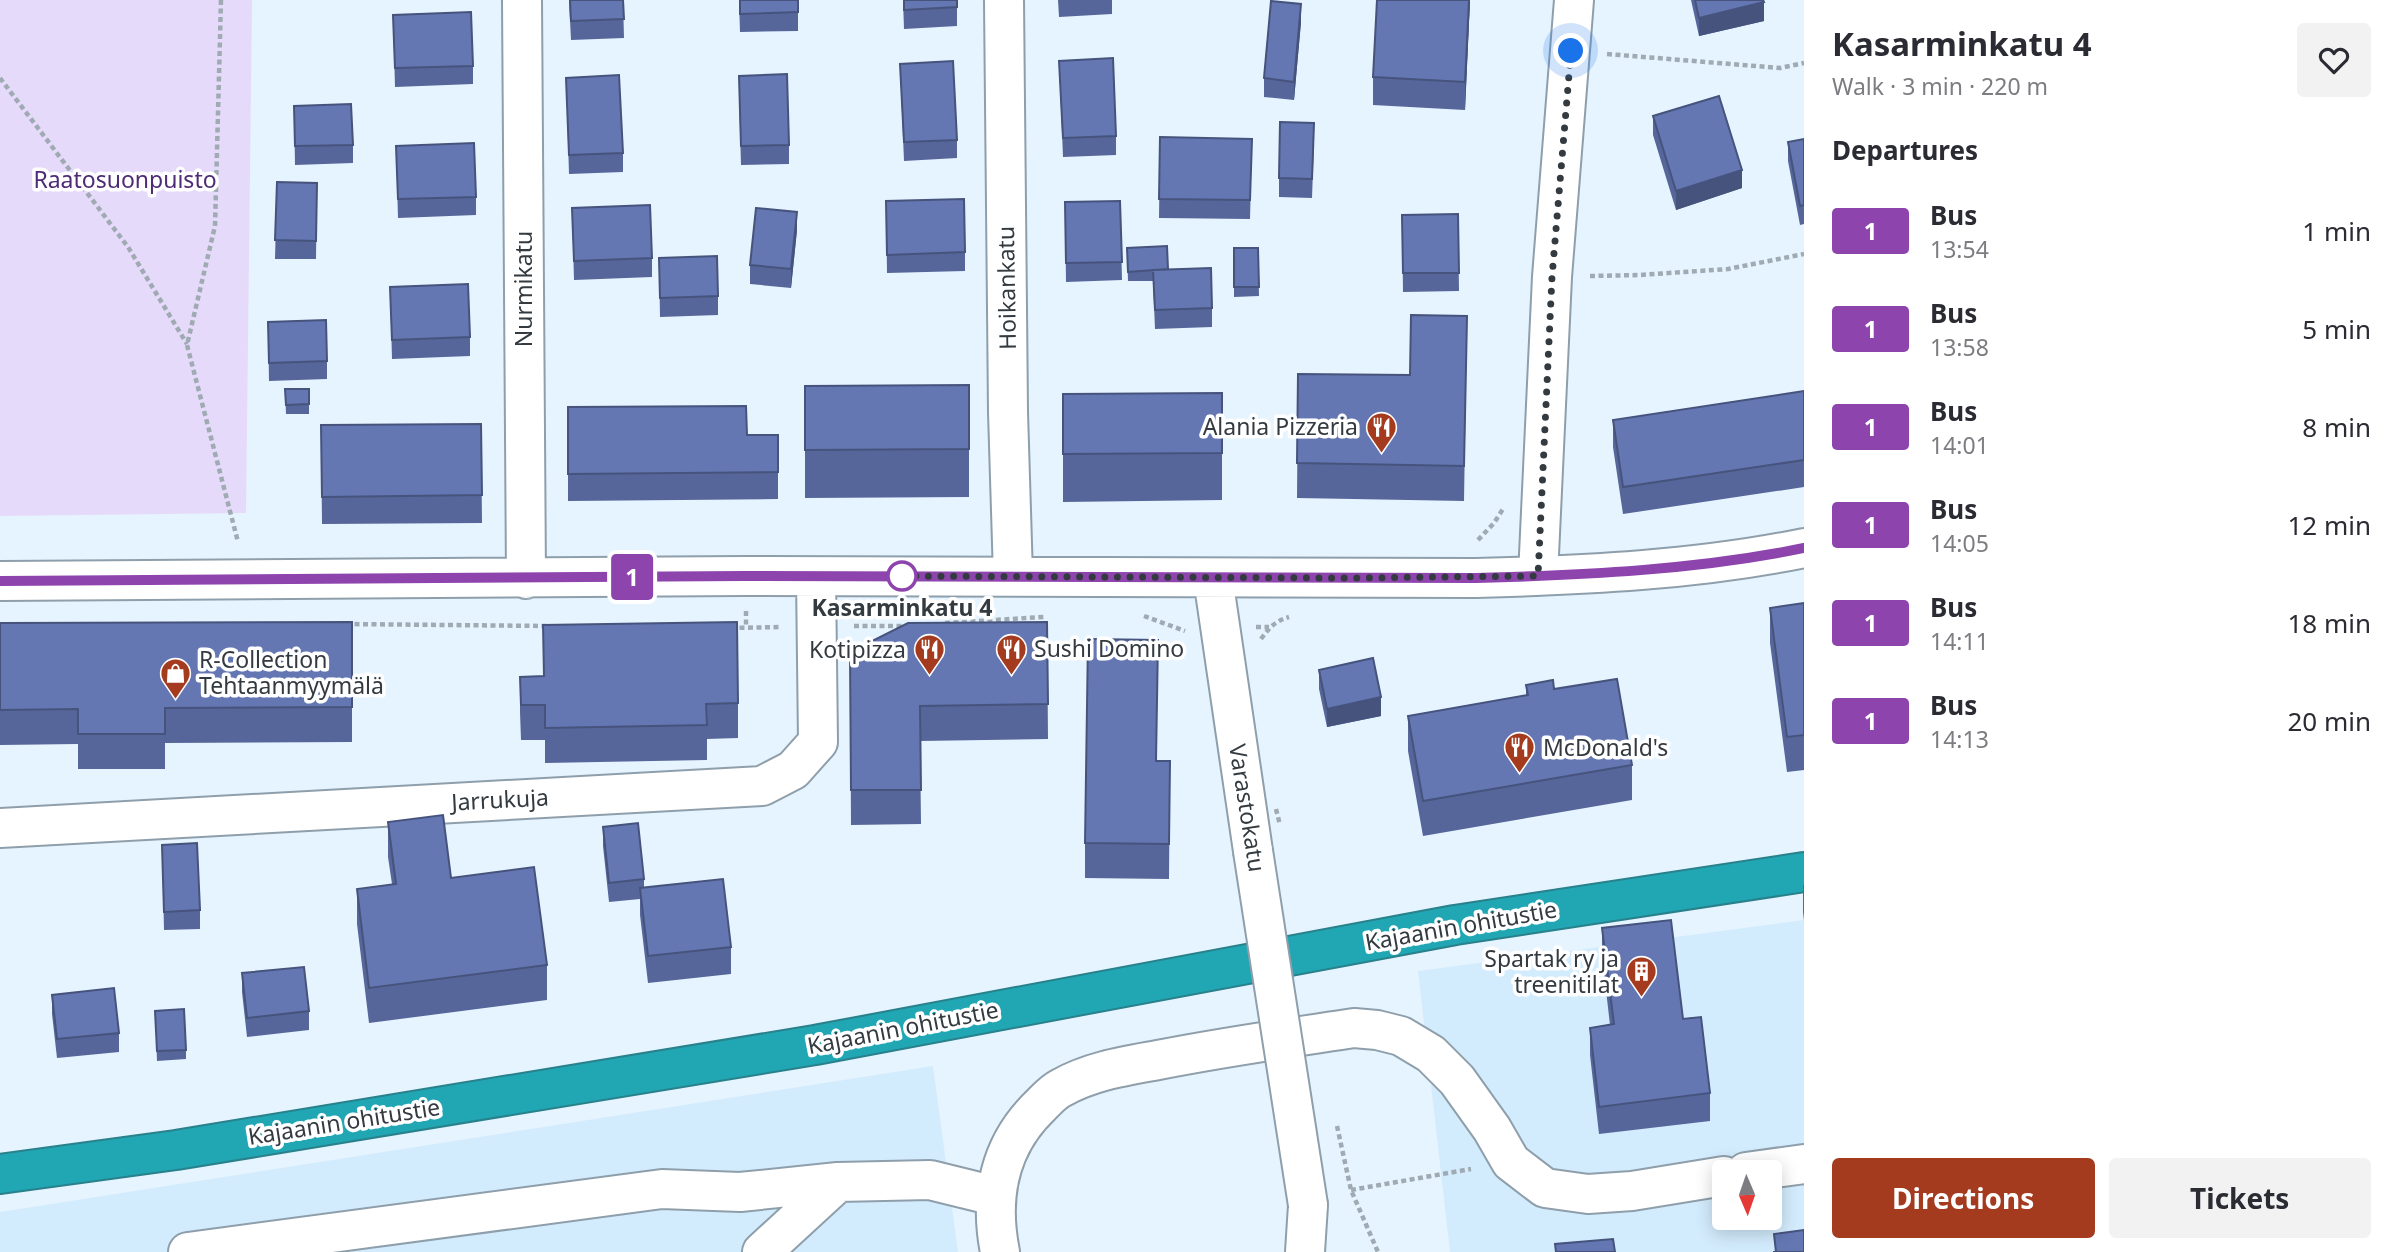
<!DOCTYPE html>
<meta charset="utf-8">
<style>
:root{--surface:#fff;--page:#f2f2f3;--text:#2b2b33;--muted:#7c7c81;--accent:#a43b1f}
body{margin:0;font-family:"Noto Sans",sans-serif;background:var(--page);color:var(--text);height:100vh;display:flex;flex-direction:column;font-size:26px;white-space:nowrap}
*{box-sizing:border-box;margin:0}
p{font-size:23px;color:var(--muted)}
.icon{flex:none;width:38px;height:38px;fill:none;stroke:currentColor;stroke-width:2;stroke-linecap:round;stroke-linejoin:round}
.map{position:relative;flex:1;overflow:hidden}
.details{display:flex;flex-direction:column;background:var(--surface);width:595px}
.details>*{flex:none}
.badge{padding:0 14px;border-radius:5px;font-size:24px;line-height:46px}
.needle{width:46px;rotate:178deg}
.buttons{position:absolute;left:1712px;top:1160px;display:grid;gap:14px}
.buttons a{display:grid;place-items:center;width:70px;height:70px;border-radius:7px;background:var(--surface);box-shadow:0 4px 18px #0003;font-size:35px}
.you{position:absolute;width:35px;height:35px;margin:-18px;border:5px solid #fff;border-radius:50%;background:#1a73e8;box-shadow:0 0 0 10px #1a73e833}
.map>.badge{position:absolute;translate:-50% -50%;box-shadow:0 0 0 4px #fff}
h2{padding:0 28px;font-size:26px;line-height:63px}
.round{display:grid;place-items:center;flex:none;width:74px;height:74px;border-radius:7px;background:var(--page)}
.head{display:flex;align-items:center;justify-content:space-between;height:119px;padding:0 28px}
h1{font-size:33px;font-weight:700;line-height:52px}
.button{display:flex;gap:14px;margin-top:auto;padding:14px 28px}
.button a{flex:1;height:80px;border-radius:7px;background:var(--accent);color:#fff;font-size:28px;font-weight:700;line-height:80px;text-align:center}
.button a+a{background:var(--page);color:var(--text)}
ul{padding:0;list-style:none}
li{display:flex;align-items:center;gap:21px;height:98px;padding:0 28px}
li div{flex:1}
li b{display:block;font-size:26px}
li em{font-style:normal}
li .badge{min-width:77px;font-weight:700;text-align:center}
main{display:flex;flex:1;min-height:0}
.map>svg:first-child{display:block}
.built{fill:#d3ecfd;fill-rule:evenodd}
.green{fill:#e5dafa}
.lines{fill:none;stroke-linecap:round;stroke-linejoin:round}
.minor-casing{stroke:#8e9fab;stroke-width:42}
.highway-casing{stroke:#28818b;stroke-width:42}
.path{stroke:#9faab2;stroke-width:4.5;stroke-dasharray:5 3.5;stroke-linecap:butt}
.minor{stroke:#fff;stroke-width:38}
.highway{stroke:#21a6b4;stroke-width:38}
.minor-bridge-casing{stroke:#8e9fab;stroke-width:42;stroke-linecap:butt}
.path-bridge{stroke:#9faab2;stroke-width:4.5;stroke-dasharray:5 3.5;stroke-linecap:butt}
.minor-bridge{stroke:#fff;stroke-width:38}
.wall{fill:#56669a}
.shaded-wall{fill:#46537d}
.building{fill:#6477b3;stroke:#46537d;stroke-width:2}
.line-casing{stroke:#fff;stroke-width:16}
.line{stroke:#8e44ad;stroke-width:10}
.walk{stroke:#343b40;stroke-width:7;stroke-dasharray:0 12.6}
.stop-dot{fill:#fff;stroke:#8e44ad;stroke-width:3.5}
.labels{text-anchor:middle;stroke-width:7;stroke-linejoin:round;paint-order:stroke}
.park-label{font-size:23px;fill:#4d2b76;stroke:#fff}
.street-label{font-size:23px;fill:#343b40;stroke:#fff}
.poi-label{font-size:23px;fill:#343b40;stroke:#fff;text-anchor:end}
.stop-label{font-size:23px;font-weight:bold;fill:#343b40;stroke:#fff}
</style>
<main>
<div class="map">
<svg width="1804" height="1252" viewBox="0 0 1804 1252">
<rect width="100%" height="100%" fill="#e6f4ff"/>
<path class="built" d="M1804,920V1252H1450L1418,971ZM1724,1172H1769V1218H1724Z
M933,1066L958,1252H0V1212Z"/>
<path class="green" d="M0,0H252L246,513L0,516Z"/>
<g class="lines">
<defs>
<path id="minor" d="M522,0L526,579
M1004,0L1008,412L1013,576
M1538,576L1552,277L1574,0
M1213,578L1253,851
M0,581L744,576L1476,578C1585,575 1697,570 1804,548
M0,828L762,786L793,770L818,742L816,577
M1746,1172L1804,1164
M188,1252L662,1189L740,1192L838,1182L930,1180L995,1196
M762,1252L838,1182
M1000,1252C989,1197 999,1145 1041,1105C1047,1099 1053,1092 1061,1088C1091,1071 1125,1066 1158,1060C1223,1047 1288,1038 1354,1028L1377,1030L1401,1036L1431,1054L1457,1080L1492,1129L1511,1162L1545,1188L1588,1194L1632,1191L1724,1176
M1305,1252L1308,1205"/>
<path id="highway" d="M0,1174L176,1150L815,1045L1455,925L1804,872"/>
</defs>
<use href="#minor" class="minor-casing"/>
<use href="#highway" class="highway-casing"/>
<path class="path" d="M221,0L215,226L187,345L238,542
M1607,54L1780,68L1804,63
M0,78L128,247L187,344
M1590,276L1640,275L1728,269L1804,254
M1478,540L1494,523L1503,509
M746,611V628
M1144,616L1185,631
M945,623L1044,617
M346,624L547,626
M854,626H908
M1256,627H1269
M731,628L782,627
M1261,639C1269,628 1275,621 1289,617
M1351,1190L1471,1169"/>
<use href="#minor" class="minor"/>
<use href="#highway" class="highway"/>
<defs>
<path id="minor-bridge" d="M1253,851L1308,1205"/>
</defs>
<use href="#minor-bridge" class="minor-bridge-casing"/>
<path class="path-bridge" d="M1276,809L1280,825
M1337,1126L1351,1190L1378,1252"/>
<use href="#minor-bridge" class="minor-bridge"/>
</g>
<path class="wall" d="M569,0H623L624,38L571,40Z
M739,0H798V31L740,32Z
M903,0H957V26L904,29Z
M1058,0H1112V14L1059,17Z
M1470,0L1465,110L1373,105V77Z
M1691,0H1763L1764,21L1699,36Z
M393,15L473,66V84L395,87Z
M1301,22L1294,100L1264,97V78Z
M1059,61L1116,136V155L1063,157Z
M900,64L957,140V158L904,161Z
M566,78L623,153V172L569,174Z
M739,95L789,145V164L741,165Z
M294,106L353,145V163L295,165Z
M1653,116L1742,188L1676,210L1653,135Z
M1160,137L1252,139L1250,219L1159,218Z
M1804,139V224L1800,225L1788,161V142Z
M1314,142L1312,198L1279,197V178Z
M396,146L476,197V215L398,218Z
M277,182L317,183L316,259H275Z
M886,201L965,252V271L887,273Z
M1120,201L1122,280L1066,282L1065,202Z
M572,208L652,258V277L574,280Z
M1458,214L1459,291L1403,292L1402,215Z
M797,230L791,288L750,284V265Z
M1127,248L1168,269L1212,308V327L1155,329L1153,281H1128Z
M1234,248H1258L1259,296L1234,297Z
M659,258L718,296V315L660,317Z
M390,287L470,337V356L392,359Z
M1467,316L1464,501L1297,498L1298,374L1410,375Z
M268,322L327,361V379L269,381Z
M969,385V497L805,498V386Z
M285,389H309V414H286Z
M1804,391V487L1623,514L1613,447V420Z
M1222,393V500L1063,502V394Z
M568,407L747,435H778V499L568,501Z
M481,424L482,523L322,524L321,425Z
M1804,603V770L1787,772L1770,643V608Z
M352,622V742L165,743V769H78V744L0,745V623Z
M1047,622L1048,739L920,741L921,824L851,825L850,652Z
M543,625L738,703V738L707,739V760L545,763V740H521L520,712V677L544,676Z
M1319,670L1381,716L1327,727L1319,689Z
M1526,685L1554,689L1632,765V800L1423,836L1408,751V716L1526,695Z
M1156,761H1170L1169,879L1085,878V843Z
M388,822L547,965V1000L369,1023L357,924V889L392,884L388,857Z
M603,827L644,879V888L731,947V974L648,983L640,915V899L609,902L603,846Z
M162,845L200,910V929L164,930Z
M1803,885H1804V921L1803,912Z
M1602,928L1683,1019L1710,1093V1121L1599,1134L1590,1055V1028L1610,1025L1602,955Z
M242,973L309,1011V1030L247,1037L242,992Z
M52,995L119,1033V1052L57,1058L52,1014Z
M155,1011L186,1050V1059L157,1061Z"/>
<path class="shaded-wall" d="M1469,0H1470L1465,110V82Z
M1764,2V21L1699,36V18Z
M1301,4V22L1294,100V82Z
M1742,170V188L1676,210V191Z
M797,212V230L791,288V269Z
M1381,697V716L1327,727V709Z"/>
<path class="building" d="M570,0H623L624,19L571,21Z
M740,0H798V12L740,14Z
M904,0H957V7L904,10Z
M1377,0H1469L1465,82L1373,77Z
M1695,0H1763L1764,2L1699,18Z
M1271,1L1301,4L1294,82L1264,78Z
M471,12L473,66L395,68L393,15Z
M1113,58L1116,136L1063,138L1059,61Z
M953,61L957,140L904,142L900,64Z
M787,74L789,145L741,146L739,76Z
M619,75L623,153L569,155L566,78Z
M1719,96L1742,170L1676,191L1653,116Z
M351,104L353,145L295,146L294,106Z
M1280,122L1314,123L1312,179L1279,178Z
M1160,137L1252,139L1250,200L1159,199Z
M1804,139V205L1800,206L1788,142Z
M474,143L476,197L398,199L396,146Z
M277,182L317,183L316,241L275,240Z
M964,199L965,252L887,255L886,201Z
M1120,201L1122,262L1066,263L1065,202Z
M650,205L652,258L574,261L572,208Z
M756,208L797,212L791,269L750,265Z
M1458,214L1459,273H1403L1402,215Z
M1167,246L1168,269L1128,272L1127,248Z
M1234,248H1258L1259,287H1234Z
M717,256L718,296L660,298L659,258Z
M1211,268L1212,308L1155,310L1153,270Z
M468,284L470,337L392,340L390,287Z
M1411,315L1467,316L1464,466L1297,463L1298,374L1410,375Z
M326,320L327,361L269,363L268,322Z
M969,385V449L805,450V386Z
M285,389H309V404L286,405Z
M1804,391V460L1623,487L1613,420Z
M1222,393V453L1063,454V394Z
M746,406L747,435H778V472L568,474V407Z
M481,424L482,495L322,497L321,425Z
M1804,603V735L1787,737L1770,608Z
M352,622V707L165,708V734H78V709L0,710V623Z
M737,622L738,703L706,704L707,725L545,728V705H521L520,677L544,676L543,625Z
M1047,622L1048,704L920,706L921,790H851L850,652L908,623Z
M1088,639L1158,640L1156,761H1170L1169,844L1085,843Z
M1373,658L1381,697L1327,709L1319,670Z
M1617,679L1632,765L1423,801L1408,716L1528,695L1526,685L1553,680L1554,689Z
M443,815L451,878L534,867L547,965L369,988L357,889L396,884L388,822Z
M638,823L644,879L609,883L603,827Z
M197,843L200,910L164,912L162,845Z
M723,879L731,947L648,956L640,888Z
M1671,920L1683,1019L1701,1017L1710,1093L1599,1107L1590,1028L1614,1024L1602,928Z
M304,967L309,1011L247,1018L242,973Z
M114,988L119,1033L57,1039L52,995Z
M184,1009L186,1050L157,1051L155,1011Z
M1804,1230V1252H1773H1776L1774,1234Z
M1613,1239L1615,1252H1556L1555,1244Z"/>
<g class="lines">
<defs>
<path id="line" d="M0,581L744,576L1476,578C1585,575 1697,570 1804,548"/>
</defs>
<use href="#line" class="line-casing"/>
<use href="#line" class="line"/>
<path class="walk" d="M902,576H890L1346,578L1538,576L1552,277L1571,51"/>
</g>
<defs>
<symbol id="restaurant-pin" viewBox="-11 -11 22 30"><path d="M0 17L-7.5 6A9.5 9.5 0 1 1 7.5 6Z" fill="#a43b1f" stroke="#fff"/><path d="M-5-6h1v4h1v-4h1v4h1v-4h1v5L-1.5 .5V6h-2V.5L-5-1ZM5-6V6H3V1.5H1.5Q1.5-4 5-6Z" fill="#fff"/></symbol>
<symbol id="shop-pin" viewBox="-11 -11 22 30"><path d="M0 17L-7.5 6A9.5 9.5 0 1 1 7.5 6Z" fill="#a43b1f" stroke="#fff"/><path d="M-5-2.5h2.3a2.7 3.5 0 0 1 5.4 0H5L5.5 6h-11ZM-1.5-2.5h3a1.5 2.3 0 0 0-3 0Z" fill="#fff"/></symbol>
<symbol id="building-pin" viewBox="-11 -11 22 30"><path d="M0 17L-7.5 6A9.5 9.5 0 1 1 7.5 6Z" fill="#a43b1f" stroke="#fff"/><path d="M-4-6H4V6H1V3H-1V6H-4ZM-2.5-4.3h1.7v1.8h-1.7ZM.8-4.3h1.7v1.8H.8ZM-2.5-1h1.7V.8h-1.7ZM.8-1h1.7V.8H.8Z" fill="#fff"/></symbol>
</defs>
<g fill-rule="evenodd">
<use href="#restaurant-pin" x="1364" y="410" width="35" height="47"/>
<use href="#restaurant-pin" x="994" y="632" width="35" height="47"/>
<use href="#restaurant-pin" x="912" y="632" width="35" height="47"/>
<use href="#shop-pin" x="158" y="656" width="35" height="47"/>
<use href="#restaurant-pin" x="1502" y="730" width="35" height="47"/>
<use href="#building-pin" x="1624" y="954" width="35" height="47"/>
</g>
<circle class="stop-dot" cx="902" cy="576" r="14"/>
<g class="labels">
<g class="park-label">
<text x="125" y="188">Raatosuonpuisto</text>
</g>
<g class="street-label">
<text transform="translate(1007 288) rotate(-91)" y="8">Hoikankatu</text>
<text transform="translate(524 289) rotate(-90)" y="8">Nurmikatu</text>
<text transform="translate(500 800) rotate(-3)" y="8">Jarrukuja</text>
<text transform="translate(1247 808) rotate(81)" y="8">Varastokatu</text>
<text transform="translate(1461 926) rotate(-10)" y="8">Kajaanin ohitustie</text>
<text transform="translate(903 1028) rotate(-11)" y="8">Kajaanin ohitustie</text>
<text transform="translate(344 1122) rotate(-9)" y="8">Kajaanin ohitustie</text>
</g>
<g class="poi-label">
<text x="1358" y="435">Alania Pizzeria</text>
<text x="1034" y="657" text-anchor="start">Sushi Domino</text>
<text x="906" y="658">Kotipizza</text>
<text x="199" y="668" text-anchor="start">R-Collection<tspan x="199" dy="26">Tehtaanmyymälä</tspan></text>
<text x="1543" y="756" text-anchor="start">McDonald's</text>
<text x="1619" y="967">Spartak ry ja<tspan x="1619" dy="26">treenitilat</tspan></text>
</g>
<g class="stop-label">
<text x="902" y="616">Kasarminkatu 4</text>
</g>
</g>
</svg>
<div class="buttons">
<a><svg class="needle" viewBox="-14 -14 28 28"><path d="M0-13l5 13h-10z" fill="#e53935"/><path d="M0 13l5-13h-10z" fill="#7c7c81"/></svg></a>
</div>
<div class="you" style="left:1571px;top:51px"></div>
<b class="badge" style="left:632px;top:577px;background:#8e44ad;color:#fff">1</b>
</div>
<section class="details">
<div class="head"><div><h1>Kasarminkatu 4</h1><p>Walk · 3 min · 220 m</p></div><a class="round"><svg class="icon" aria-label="heart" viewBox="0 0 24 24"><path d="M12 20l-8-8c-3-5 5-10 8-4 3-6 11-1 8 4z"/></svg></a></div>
<h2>Departures</h2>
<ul>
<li><span class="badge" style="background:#8e44ad;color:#fff">1</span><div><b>Bus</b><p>13:54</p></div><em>1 min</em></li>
<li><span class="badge" style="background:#8e44ad;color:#fff">1</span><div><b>Bus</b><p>13:58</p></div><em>5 min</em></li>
<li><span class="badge" style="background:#8e44ad;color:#fff">1</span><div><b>Bus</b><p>14:01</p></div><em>8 min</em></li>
<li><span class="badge" style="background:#8e44ad;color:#fff">1</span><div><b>Bus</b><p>14:05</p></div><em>12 min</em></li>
<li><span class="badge" style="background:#8e44ad;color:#fff">1</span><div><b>Bus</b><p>14:11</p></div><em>18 min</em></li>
<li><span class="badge" style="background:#8e44ad;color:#fff">1</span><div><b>Bus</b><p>14:13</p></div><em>20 min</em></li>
</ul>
<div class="button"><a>Directions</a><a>Tickets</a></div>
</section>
</main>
